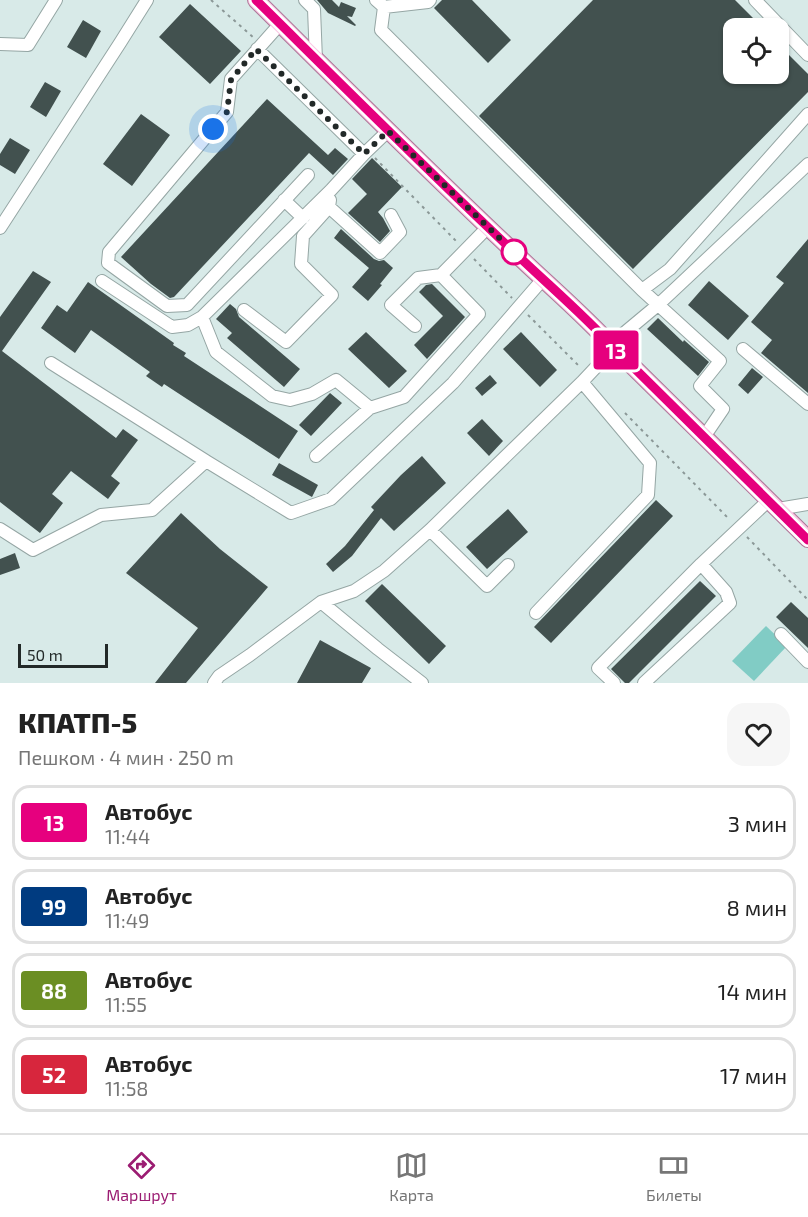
<!DOCTYPE html>
<html lang="ru">
<meta charset="utf-8">
<style>
:root{--surface:#fff;--page:#f6f6f6;--text:#222;--muted:#767676;--line:#e0e0e0;--accent:#9b1c72}
body{margin:0;font-family:"Exo 2",sans-serif;background:var(--page);color:var(--text);height:100vh;display:flex;flex-direction:column;font-size:22px;white-space:nowrap}
*{box-sizing:border-box;margin:0}
p{font-size:20px;color:var(--muted)}
.icon{flex:none;width:33px;height:33px;fill:none;stroke:currentColor;stroke-width:2;stroke-linecap:round;stroke-linejoin:round}
.map{position:relative;height:683px;overflow:hidden}
.details{display:flex;flex-direction:column;background:var(--surface);flex:1}
.details>*{flex:none}
.badge{padding:0 12px;border-radius:4px;font-size:21px;line-height:39px}
.buttons{position:absolute;left:723px;top:18px;display:grid;gap:12px}
.buttons a{display:grid;place-items:center;width:66px;height:66px;border-radius:12px;background:var(--surface);box-shadow:0 2px 4px #0004;font-size:30px}
.scale{position:absolute;left:18px;bottom:15px;width:90px;box-sizing:border-box;padding-left:6px;border:3px solid #222928;border-top:0;font-size:16px;line-height:21px;white-space:nowrap;color:#222928;-webkit-text-stroke:4px #d8eae8;paint-order:stroke}
.you{position:absolute;width:30px;height:30px;margin:-15px;border:4px solid #fff;border-radius:50%;background:#1a73e8;box-shadow:0 0 0 9px #1a73e833}
.map>.badge{position:absolute;translate:-50% -50%;box-shadow:0 0 0 3px #fff}
.round{display:grid;place-items:center;flex:none;width:63px;height:63px;border-radius:18px;background:var(--page)}
.overview{display:flex;align-items:center;justify-content:space-between;height:102px;padding:0 18px}
h1{font-size:28px;font-weight:800;line-height:45px}
ul{padding:0;list-style:none}
li{display:flex;align-items:center;gap:18px;height:75px;margin:0 12px 9px;padding:0 6px;border:3px solid var(--line);border-radius:18px}
li div{flex:1}
li b{display:block;font-size:22px}
li em{font-style:normal}
li .badge{min-width:66px;font-weight:700;text-align:center}
.dock{display:flex;justify-content:space-around;align-items:center;height:84px;border-top:2px solid var(--line);background:var(--surface);font-size:16px;color:var(--muted)}
.dock a{display:grid;justify-items:center;gap:3px}
.dock .active{color:var(--accent)}
.map>svg:first-child{display:block}
.green{fill:#81ccc5}
.building{fill:#42514f}
.lines{fill:none;stroke-linecap:round;stroke-linejoin:round}
.minor-casing{stroke:#95a6a4;stroke-width:14}
.major-casing{stroke:#ad7797;stroke-width:18}
.path{stroke:#8b9897;stroke-width:2;stroke-dasharray:3 4.5;stroke-linecap:butt}
.minor{stroke:#fff;stroke-width:12}
.major{stroke:#fbc7e5;stroke-width:16}
.line-casing{stroke:#fff;stroke-width:14}
.line{stroke:#e6007e;stroke-width:9}
.walk{stroke:#222928;stroke-width:6;stroke-dasharray:0 10.8}
.stop-dot{fill:#fff;stroke:#e6007e;stroke-width:3}
</style>
<div class="map">
<svg width="808" height="683" viewBox="0 0 808 683">
<rect width="100%" height="100%" fill="#d8eae8"/>
<path class="green" d="M766,626L787,646L754,681L732,661Z"/>
<path class="building" d="M317,0H332L339,7L341,2L356,8L352,17L347,16L356,25L355,26L328,13Z
M442,0H472L511,40L488,63L434,8Z
M593,0H735L763,28H734V74H778V44L808,74V92L633,269L479,116Z
M190,4L241,51L210,84L159,37Z
M83,20L101,31L86,58L67,47Z
M45,82L61,91L46,117L30,107Z
M267,99L328,155L335,148L348,159L333,175L309,153L174,297L170,298L151,284L121,257Z
M141,114L170,135L132,186L103,164Z
M10,138L30,150L15,174L0,165V154Z
M372,158L402,187L378,212L383,218L390,231L380,242L348,213L367,194L352,179Z
M341,229L374,259L379,261L384,260L393,268L380,284L382,285L368,301L352,287L369,268L334,238Z
M808,239V393L761,353L772,340L751,322L784,283L776,277Z
M33,271L51,282L2,351L116,438L123,429L138,440L111,476L120,483L108,499L71,471L52,494L63,503L40,533L0,502V317Z
M709,281L749,316L728,340L688,305Z
M88,282L174,343L173,345L186,353L184,356L298,431L279,459L164,384L162,387L146,376L150,372L91,330L75,353L41,328L57,305L67,312Z
M432,284L465,317L427,359L414,345L443,316L419,292L426,285Z
M230,304L236,309L239,317L300,369L284,387L227,338L232,333L216,319Z
M658,318L683,342L684,340L709,362L698,376L647,329Z
M366,332L407,371L389,388L348,349Z
M521,332L557,370L540,387L503,349Z
M752,368L763,377L748,394L738,385Z
M490,375L497,383L482,396L475,388Z
M330,393L342,403L311,436L299,425Z
M482,419L503,441L489,456L467,433Z
M422,456L446,483L394,531L381,518L352,556L333,572L326,564L345,546L374,510L371,507L401,475Z
M279,463L318,485L312,497L272,475Z
M656,500L673,516L551,643L534,627Z
M508,509L528,532L487,569L466,547Z
M181,513L220,549L268,587L186,683H155L198,628L126,573Z
M15,553L20,568L0,575V559Z
M700,581L716,596L629,683H625L611,669Z
M382,584L446,646L429,664L365,601Z
M791,602L808,618V648L776,617Z
M320,640L371,668L362,683H297Z"/>
<g class="lines">
<defs>
<path id="minor" d="M305,0L314,9L316,60
M376,0L384,7L381,30L642,290L720,361L700,386L723,409L704,437
M755,0L808,55
M384,7L428,2L430,0
M280,24L231,79L227,112L109,252L108,263L167,306L187,305L308,175
M0,44L28,45L56,0
M257,49L364,154
M284,200L303,218
M330,200L329,207L380,253L400,232L391,215
M0,228L120,43L147,0
M102,281L172,327L188,325L202,317L331,190L364,154L388,131
M642,290L670,269L808,114
M244,310L286,342L332,295L301,264L303,236L329,207
M202,317L216,352L272,396L290,400L312,394L336,380L370,408
M415,326L391,305L418,278L441,275
M611,344L659,304L808,164
M743,349L808,404
M51,363L206,461
M316,456L370,408L404,397L479,314L441,275L488,227
M778,509L808,504
M0,529L33,550L101,515L152,510L206,461L291,513L331,499L453,383L543,279
M430,530L487,586L508,565
M321,602L378,649L422,683
M536,613L648,495L650,463L582,382
M781,634L808,662
M214,683L219,676L250,655L321,602L354,591L384,571L430,530L582,382L614,348
M614,683L598,668L701,564L769,500
M644,683L730,603L726,592L701,564"/>
<path id="major" d="M256,0C341,84 425,168 512,250C546,283 582,313 614,348L808,539"/>
</defs>
<use href="#minor" class="minor-casing"/>
<use href="#major" class="major-casing"/>
<path class="path" d="M211,0L254,38
M375,158L457,242
M474,259L512,298
M528,315L579,366
M625,413L730,520
M747,537L808,600"/>
<use href="#minor" class="minor"/>
<use href="#major" class="major"/>
</g>
<g class="lines">
<defs>
<path id="line" d="M256,0C341,84 425,168 512,250C546,283 582,313 614,348L808,540"/>
</defs>
<use href="#line" class="line-casing"/>
<use href="#line" class="line"/>
<path class="walk" d="M213,129L227,112L231,80L256,49L364,154L388,131L514,252"/>
</g>
<circle class="stop-dot" cx="514" cy="252" r="12"/>
</svg>
<div class="buttons">
<a><svg class="icon" aria-label="locate" viewBox="0 0 24 24"><circle cx="12" cy="12" r="6"/><path d="M12 2v4M12 18v4M2 12h4M18 12h4"/></svg></a>
</div>
<div class="scale">50 m</div>
<div class="you" style="left:213px;top:129px"></div>
<b class="badge" style="left:616px;top:350px;background:#e6007e;color:#fff">13</b>
</div>
<section class="details">
<div class="overview"><div><h1>КПАТП-5</h1><p>Пешком · 4 мин · 250 m</p></div><a class="round"><svg class="icon" aria-label="heart" viewBox="0 0 24 24"><path d="M12 20l-8-8c-3-5 5-10 8-4 3-6 11-1 8 4z"/></svg></a></div>
<ul>
<li><span class="badge" style="background:#e6007e;color:#fff">13</span><div><b>Автобус</b><p>11:44</p></div><em>3 мин</em></li>
<li><span class="badge" style="background:#003b80;color:#fff">99</span><div><b>Автобус</b><p>11:49</p></div><em>8 мин</em></li>
<li><span class="badge" style="background:#6b8e23;color:#fff">88</span><div><b>Автобус</b><p>11:55</p></div><em>14 мин</em></li>
<li><span class="badge" style="background:#d7263d;color:#fff">52</span><div><b>Автобус</b><p>11:58</p></div><em>17 мин</em></li>
</ul>
</section>
<nav class="dock">
<a class="active"><svg class="icon" aria-label="directions" viewBox="0 0 24 24"><path d="M12 3l9 9-9 9-9-9zM9 14v-3h6M13 9l2 2-2 2"/></svg>Маршрут</a>
<a><svg class="icon" aria-label="map" viewBox="0 0 24 24"><path d="M3 6l6-2 6 2 6-2v14l-6 2-6-2-6 2zM9 4v14M15 6v14"/></svg>Карта</a>
<a><svg class="icon" aria-label="tickets" viewBox="0 0 24 24"><path d="M3 7h18v10H3zM15 7v10"/></svg>Билеты</a>
</nav>
